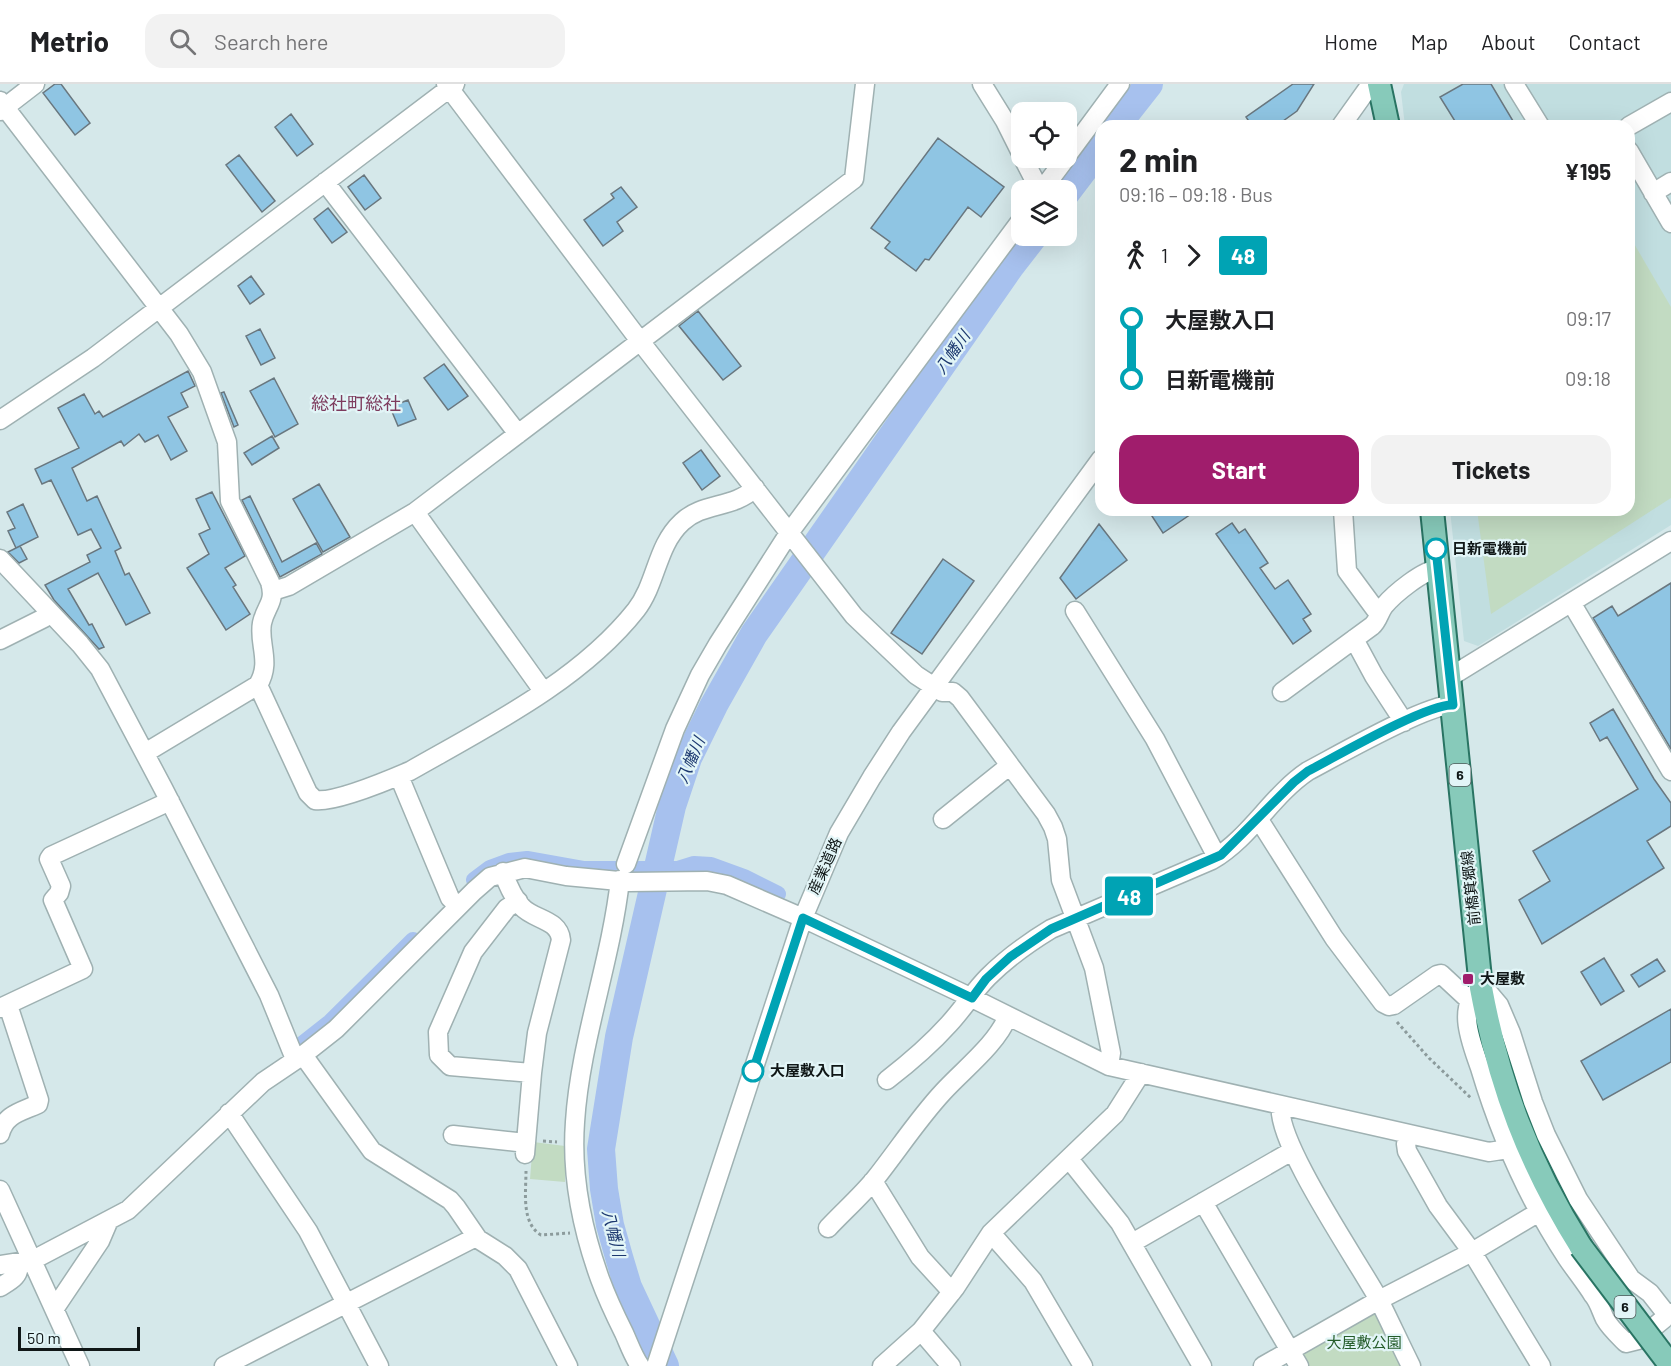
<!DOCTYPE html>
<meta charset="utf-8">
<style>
:root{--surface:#fff;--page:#f2f2f2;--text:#202124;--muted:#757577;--line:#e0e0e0;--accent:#a01d6c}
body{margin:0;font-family:Barlow,"Noto Sans JP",sans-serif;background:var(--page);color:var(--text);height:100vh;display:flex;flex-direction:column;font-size:22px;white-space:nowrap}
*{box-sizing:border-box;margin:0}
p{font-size:20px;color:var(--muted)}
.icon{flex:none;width:33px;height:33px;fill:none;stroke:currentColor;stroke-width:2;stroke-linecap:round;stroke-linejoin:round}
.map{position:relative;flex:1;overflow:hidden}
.panel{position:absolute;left:1095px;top:36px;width:540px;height:396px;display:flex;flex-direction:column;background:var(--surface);border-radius:18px;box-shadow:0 6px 24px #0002}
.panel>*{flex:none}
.badge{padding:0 12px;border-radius:4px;font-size:21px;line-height:39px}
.buttons{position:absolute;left:1011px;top:18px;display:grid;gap:12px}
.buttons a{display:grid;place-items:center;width:66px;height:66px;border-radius:12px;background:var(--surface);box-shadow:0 6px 24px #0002;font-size:30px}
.scale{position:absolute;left:18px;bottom:15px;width:122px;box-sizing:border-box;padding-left:6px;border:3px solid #101717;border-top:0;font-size:16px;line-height:21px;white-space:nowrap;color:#101717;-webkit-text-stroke:4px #e2f5f7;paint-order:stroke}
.map>.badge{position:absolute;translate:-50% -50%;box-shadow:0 0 0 3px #fff}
.legs{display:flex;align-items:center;gap:9px;height:66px;padding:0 24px;font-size:20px}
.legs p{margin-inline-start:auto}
.summary{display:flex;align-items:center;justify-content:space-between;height:102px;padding:0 24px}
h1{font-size:33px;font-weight:700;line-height:45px}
.button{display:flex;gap:12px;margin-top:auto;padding:12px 24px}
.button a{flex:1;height:69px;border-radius:18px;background:var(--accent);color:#fff;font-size:24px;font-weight:700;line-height:69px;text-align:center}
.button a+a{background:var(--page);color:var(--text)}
ul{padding:0 24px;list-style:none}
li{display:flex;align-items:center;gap:21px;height:60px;font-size:22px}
li i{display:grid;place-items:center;width:9px;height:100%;margin:0 8px;background:currentColor}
li i::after{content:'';width:15px;height:15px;margin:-8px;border:4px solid;border-radius:50%;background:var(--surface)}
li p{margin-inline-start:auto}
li:first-child i{background:linear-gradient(#0000 50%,currentColor 0)}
li:last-child i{background:linear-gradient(currentColor 50%,#0000 0)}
header{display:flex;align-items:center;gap:36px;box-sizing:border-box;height:84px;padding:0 30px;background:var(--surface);border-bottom:2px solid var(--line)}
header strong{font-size:28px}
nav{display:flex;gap:33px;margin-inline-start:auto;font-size:21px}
.search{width:420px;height:54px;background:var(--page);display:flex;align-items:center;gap:15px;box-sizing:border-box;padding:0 21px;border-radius:18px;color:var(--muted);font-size:22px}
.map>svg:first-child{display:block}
.built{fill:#c1dee0}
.green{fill:#c2dbc2}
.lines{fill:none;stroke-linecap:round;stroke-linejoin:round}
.canal{stroke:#a7c1ee;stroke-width:16}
.river{stroke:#a7c1ee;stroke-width:28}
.building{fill:#8fc5e3;stroke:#69777f;stroke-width:1.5}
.minor-casing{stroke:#9fb1b2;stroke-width:21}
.major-casing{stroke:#297463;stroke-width:26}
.path{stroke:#8c9b9c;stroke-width:3;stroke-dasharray:3 3;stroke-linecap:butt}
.minor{stroke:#fff;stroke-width:18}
.major{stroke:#87caba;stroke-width:22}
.major-bridge-casing{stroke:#297463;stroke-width:26;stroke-linecap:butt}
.major-bridge{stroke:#87caba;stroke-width:22}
.line-1-casing{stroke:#fff;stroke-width:14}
.line-1{stroke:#00a3b4;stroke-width:9}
.stop-1-dot{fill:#fff;stroke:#00a3b4;stroke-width:3}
.poi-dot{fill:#a01d6c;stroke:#e2f5f7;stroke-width:2}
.labels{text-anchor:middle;stroke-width:4.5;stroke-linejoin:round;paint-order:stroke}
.shield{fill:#e2f5f7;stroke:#4f5a5a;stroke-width:1.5}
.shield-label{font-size:14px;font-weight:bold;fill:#101717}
.stop-label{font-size:15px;font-weight:bold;fill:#101717;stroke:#e2f5f7;text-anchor:start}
.street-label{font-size:15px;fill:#101717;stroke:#e2f5f7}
.poi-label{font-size:15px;font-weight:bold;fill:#101717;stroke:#e2f5f7;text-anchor:start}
.park-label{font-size:15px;fill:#245c29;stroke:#e2f5f7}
.water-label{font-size:16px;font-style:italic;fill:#1d3970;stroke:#e2f5f7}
.quarter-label{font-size:18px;fill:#7d3b5d;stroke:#e2f5f7}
</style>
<header>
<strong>Metrio</strong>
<div class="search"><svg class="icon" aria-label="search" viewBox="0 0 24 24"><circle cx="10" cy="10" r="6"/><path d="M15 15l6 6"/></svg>Search here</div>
<nav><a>Home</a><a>Map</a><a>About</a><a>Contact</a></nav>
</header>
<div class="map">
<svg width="1671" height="1282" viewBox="0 0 1671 1282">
<rect width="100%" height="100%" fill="#d5e8ea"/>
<path class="built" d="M1404,0H1671V441L1478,562L1464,557L1450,426H1629V42H1405L1401,8Z"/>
<path class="green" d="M1629,151L1671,223V414L1491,530L1477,426H1629Z
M533,1058L565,1062V1098L530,1095Z
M1371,1227L1380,1230L1406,1282H1306L1302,1275V1268Z"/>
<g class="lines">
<path class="canal" d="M474,796L490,784L509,777L527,775L583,785H678L694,780L711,781L744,793L778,810
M302,960L330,938L413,856"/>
<path class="river" d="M1116,42L1149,0
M1066,109L1101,63
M665,1282L628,1203L619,1173L610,1141L604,1105L601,1065L619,953L672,722L688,674L714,621L754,550L1010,183L1034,152"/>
</g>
<path class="building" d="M55,0H61L90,39L75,51L43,9Z
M1293,0H1314L1297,27L1276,42H1252L1246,33Z
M1463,0H1491L1516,42H1458L1440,13Z
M291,30L313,60L297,72L275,43Z
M938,54L1004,103L981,133L968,123L929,176L925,175L916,187L885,164L890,158L871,144Z
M239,71L275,117L262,128L226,81Z
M364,91L381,114L365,126L348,103Z
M621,103L637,123L617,138L623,147L603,162L584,136L614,114L611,110Z
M328,124L347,148L332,159L314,135Z
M251,192L264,210L250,220L238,202Z
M698,227L741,282L723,296L679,242Z
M260,245L275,274L261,281L246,252Z
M444,280L468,312L448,326L424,294Z
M188,287L195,302L181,309L188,323L168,333L187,367L171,376L158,351L145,358L139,350L124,362L121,357L72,384L87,417L97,412L121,464L115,467L125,491L129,489L150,529L126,541L98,489L68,505L89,541L92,540L104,563L99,565L54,516L45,501L90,478L87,471L101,464L91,445L78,451L51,396L42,400L35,385L79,364L58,324L84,310L95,330L99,327L103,333Z
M274,294L298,340L275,353L250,307Z
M224,308L238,341L234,343L221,309Z
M408,316L416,335L398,342L390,323Z
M272,352L279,364L252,381L244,369Z
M701,366L720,392L702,406L683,379Z
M319,400L350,453L323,468L293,415Z
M212,408L245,472L225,484L236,501L233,503L250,530L226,546L187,484L209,470L199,450L210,445L196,415Z
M250,412L282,478L316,459L322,470L280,493L242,416Z
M23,420L38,453L16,464L8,447L15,444L7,428Z
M1148,426H1197L1163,449Z
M1232,439L1239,449L1245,445L1268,479L1260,484L1275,505L1288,496L1311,530L1303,535L1311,547L1293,560L1216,450Z
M1099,440L1127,476L1076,515L1060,494Z
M20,462L27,475L19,479L8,468Z
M943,475L974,497L922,570L891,549Z
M1671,499V665L1593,534L1612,522L1618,532Z
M1613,625L1654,695L1671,719V742L1647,757L1664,784L1542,860L1519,816L1550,797L1533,767L1638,705L1607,653L1600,657L1590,639Z
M1604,874L1624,907L1601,921L1581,888Z
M1657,875L1665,887L1639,903L1631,891Z
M1671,925V978L1603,1016L1581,977Z"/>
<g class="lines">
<defs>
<path id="minor" d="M446,0L640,257L854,532L916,591L942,608H953L960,614L1046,730L1053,743L1057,755L1061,796L1094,884L1111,969L1109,982
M982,0L1005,37L1022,71
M1514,0L1540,42
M0,17L179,250L202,288L227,358L230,417L270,498C276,519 266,521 262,539C258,560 272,578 258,601L145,669
M0,27L35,0
M1341,42L1371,0
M1629,42L1671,18
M1629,67L1671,139
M1066,73L1120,0
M1023,74L1038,103L1042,106L1066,74
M325,98L518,350
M1653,109L1671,98
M0,336L93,274L455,0
M1343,426L1347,487L1375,525L1380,528
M415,428L543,607
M0,475L80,560L100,585L163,704L269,911L295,975
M273,507L289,502L415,428L854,95L865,0
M1572,520L1671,687
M1075,527L1155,655L1217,773
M1354,555L1374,592L1404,638
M0,556L44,534L50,528
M1450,593L1671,457
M258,601L308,709L315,716C335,719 389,696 410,687C487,643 580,597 636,526C657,499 656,462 682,438C703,418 733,425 755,404
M1282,608L1372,542C1378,537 1379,529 1384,522C1394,510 1423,486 1438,485
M399,692L450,814L458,822
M943,735L1009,682
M1257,737L1263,742L1334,854L1383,919L1389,922L1394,921L1437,891L1441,890L1469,916
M626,780L675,645L700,591L718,560L789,449L1022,135
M503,788C507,799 514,815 522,823C534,836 559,835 561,856L537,949L532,989L450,982L439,971L438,948L473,868L507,824L518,817
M620,796C611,877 580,958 575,1038C571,1092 582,1145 600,1195C607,1214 615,1231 624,1249C629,1260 633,1272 640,1282
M0,924L83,885L53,816L59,809L61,802L49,775L51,772L170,717
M303,971L372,1067L450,1116L456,1123L478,1155L505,1172L518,1185L568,1282
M887,996C909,979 931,960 949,940C963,925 974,907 988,893C1007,874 1028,859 1051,845L1212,776C1250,754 1272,711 1308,687C1335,673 1428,619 1453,621
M1281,1021C1274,1056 1359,1179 1379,1216C1390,1238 1400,1260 1411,1282
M229,1029L308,1147L379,1282
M0,1050C5,1030 21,1028 38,1020L39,1016L8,921
M1409,1050L1406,1060L1407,1067L1438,1122L1472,1168L1541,1282
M453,1051L526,1059
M525,1070L532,989
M1069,1075L1120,1139L1202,1282
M873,1097L920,1173L952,1208
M0,1106L80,1282
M1203,1118L1299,1282
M828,1144C843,1128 861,1112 875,1095C898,1066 918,1035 943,1008C964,985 996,961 1008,932
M991,1149L1033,1197L1083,1282
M1132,1159L1292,1067
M0,1181L33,1176L128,1126L263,998L303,971L336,945L474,807L490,793L525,784L566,792L598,795L629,798L707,797L727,801L803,834L972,914L1109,982L1489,1068L1508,1065
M0,1203C10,1197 21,1192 18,1179
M55,1224L100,1157L109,1136
M1668,1232L1650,1209L1631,1195L1578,1115L1546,1051L1533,1018L1511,949L1499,921L1488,908L1481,904C1455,922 1472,960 1480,984C1500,1051 1528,1115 1567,1174C1575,1186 1585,1198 1593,1211C1599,1218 1601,1227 1605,1235C1610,1244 1619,1252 1626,1259L1638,1256L1671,1229
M921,1247L951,1282
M224,1282L476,1153
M656,1282L803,834L839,749L872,693L901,648L1101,375
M882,1282L921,1247L955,1204L991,1149L1115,1030L1141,989
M1263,1282L1379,1216L1472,1168L1539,1128"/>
<path id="major" d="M1379,0L1388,42
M1432,426L1481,904C1499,1001 1529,1080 1581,1163"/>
</defs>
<use href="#minor" class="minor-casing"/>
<use href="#major" class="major-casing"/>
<path class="path" d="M1397,938L1429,974L1472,1015
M543,1057L557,1058
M526,1087C526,1108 521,1139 541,1151L570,1149"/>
<use href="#minor" class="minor"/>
<use href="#major" class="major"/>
<defs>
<path id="major-bridge" d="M1581,1163L1671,1282"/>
</defs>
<use href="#major-bridge" class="major-bridge-casing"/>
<use href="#major-bridge" class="major-bridge"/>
</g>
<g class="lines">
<defs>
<path id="line-1" d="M753,987L803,834L972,914L986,895L1010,873L1051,845L1221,771L1294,698L1308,687C1335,673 1428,619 1453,621L1436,465"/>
</defs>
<use href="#line-1" class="line-1-casing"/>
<use href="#line-1" class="line-1"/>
</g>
<g class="stop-1-dot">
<circle cx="1436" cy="465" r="10"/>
<circle cx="753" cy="987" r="10"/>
</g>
<rect class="poi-dot" x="1462" y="889" width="12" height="12" rx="3"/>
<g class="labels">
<g class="shield">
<rect x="1449.5" y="680" width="21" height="22" rx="4.5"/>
<rect x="1614.5" y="1212" width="21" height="22" rx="4.5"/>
</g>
<g class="shield-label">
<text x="1460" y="696">6</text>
<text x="1625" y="1228">6</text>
</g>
<g class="stop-label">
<text x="1452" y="470">日新電機前</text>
<text x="770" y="992">大屋敷入口</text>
</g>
<g class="street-label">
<text transform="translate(825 782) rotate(-66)" y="5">産業道路</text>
<text transform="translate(1471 804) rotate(-96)" y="5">前橋箕郷線</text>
</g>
<g class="poi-label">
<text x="1480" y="900">大屋敷</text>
</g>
<g class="park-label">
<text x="1364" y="1264">大屋敷公園</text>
</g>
<g class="water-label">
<text transform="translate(952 268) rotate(-55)" y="6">八幡川</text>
<text transform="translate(690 676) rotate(-67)" y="6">八幡川</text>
<text transform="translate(614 1149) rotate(76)" y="6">八幡川</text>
</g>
<g class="quarter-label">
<text x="356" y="326">総社町総社</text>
</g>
</g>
</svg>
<div class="buttons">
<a><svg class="icon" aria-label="locate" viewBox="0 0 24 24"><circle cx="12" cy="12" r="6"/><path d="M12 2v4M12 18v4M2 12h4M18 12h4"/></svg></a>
<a><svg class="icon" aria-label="layers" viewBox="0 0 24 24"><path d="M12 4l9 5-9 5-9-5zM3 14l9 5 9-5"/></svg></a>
</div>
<div class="scale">50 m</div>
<b class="badge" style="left:1129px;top:812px;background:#00a3b4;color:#fff">48</b>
<section class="panel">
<div class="summary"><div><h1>2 min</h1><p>09:16 – 09:18 · Bus</p></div><b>¥195</b></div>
<div class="legs"><svg class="icon" aria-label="walk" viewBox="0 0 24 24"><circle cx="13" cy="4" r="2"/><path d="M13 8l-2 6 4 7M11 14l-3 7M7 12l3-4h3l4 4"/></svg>1<svg class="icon" aria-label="forward" viewBox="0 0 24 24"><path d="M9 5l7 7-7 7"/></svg><b class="badge" style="background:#00a3b4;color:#fff">48</b></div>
<ul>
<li><i style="color:#00a3b4"></i><b>大屋敷入口</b><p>09:17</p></li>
<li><i style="color:#00a3b4"></i><b>日新電機前</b><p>09:18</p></li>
</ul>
<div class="button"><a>Start</a><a>Tickets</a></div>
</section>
</div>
